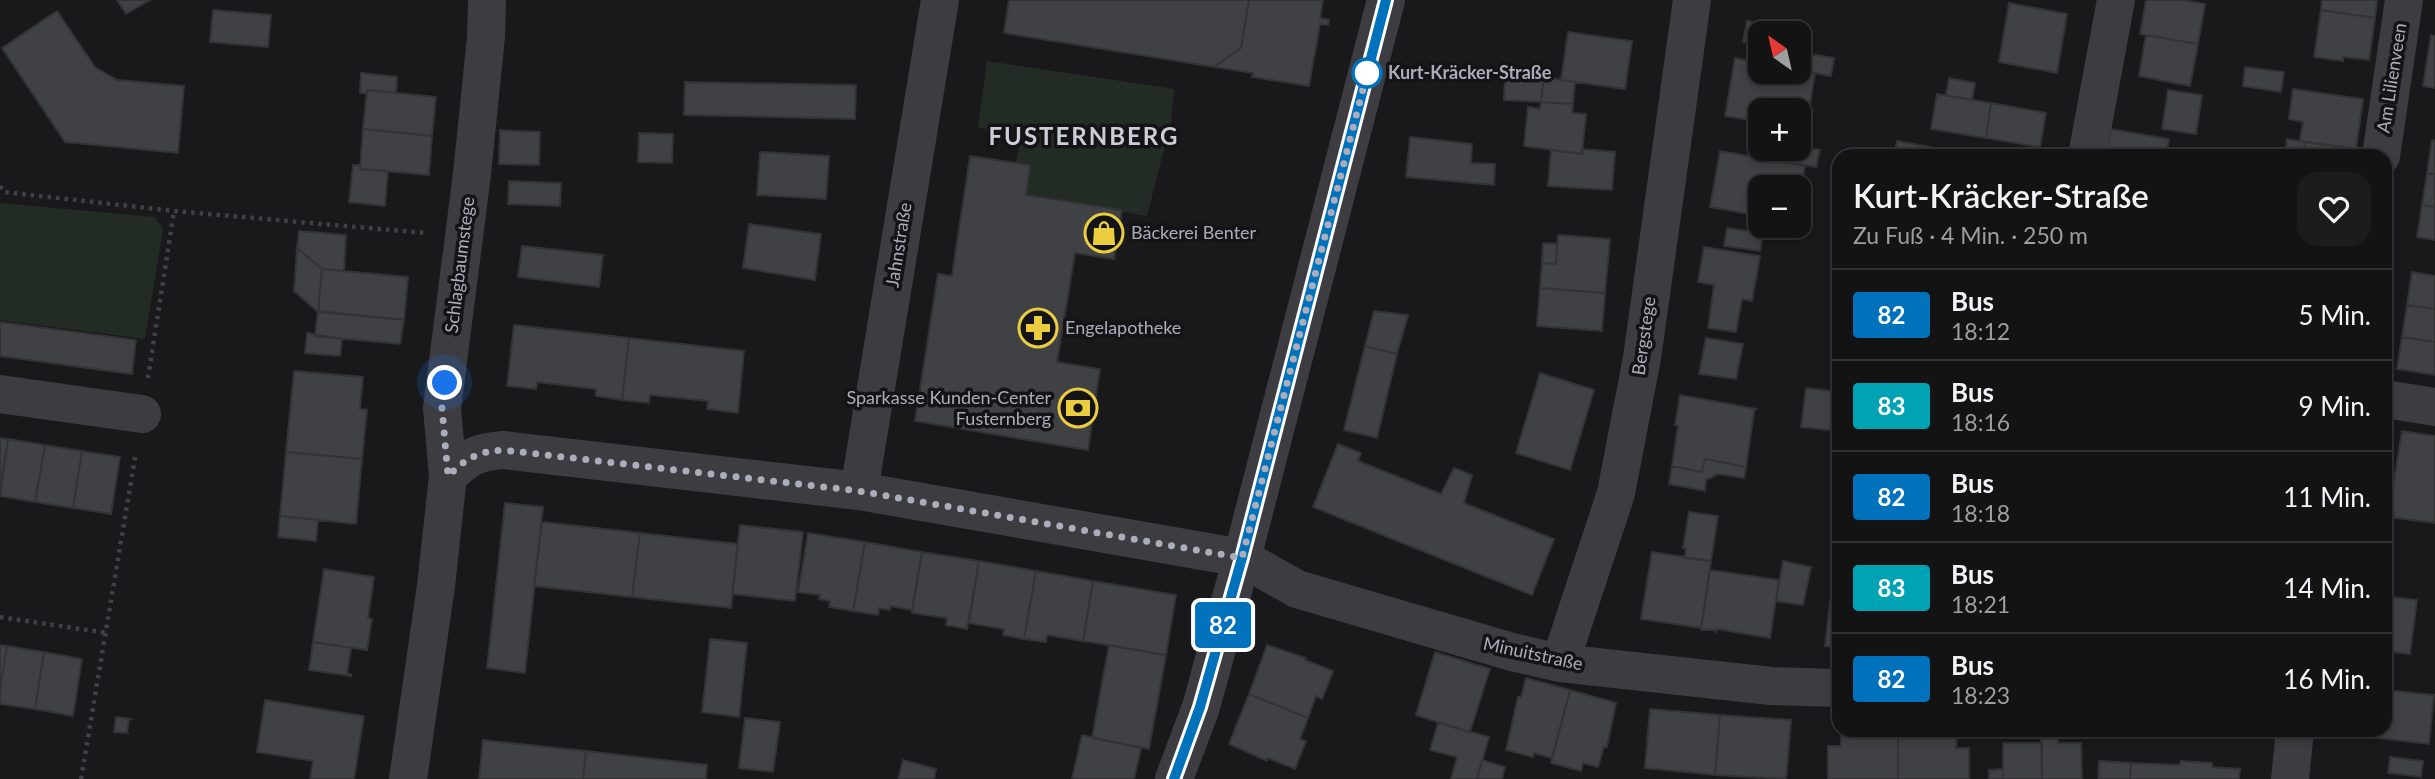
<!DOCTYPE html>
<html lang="de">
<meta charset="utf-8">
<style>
:root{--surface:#131314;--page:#1c1c1d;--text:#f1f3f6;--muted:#9d9ea0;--line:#323234}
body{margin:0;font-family:Lato,sans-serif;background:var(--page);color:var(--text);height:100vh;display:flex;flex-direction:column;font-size:26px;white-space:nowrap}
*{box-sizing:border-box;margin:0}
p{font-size:23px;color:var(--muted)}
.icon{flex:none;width:38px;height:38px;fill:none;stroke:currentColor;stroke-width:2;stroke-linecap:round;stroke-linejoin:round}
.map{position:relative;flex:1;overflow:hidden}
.details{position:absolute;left:1832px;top:149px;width:560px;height:588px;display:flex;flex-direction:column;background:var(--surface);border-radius:21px;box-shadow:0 4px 10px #0003,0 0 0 2px var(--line)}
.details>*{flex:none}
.badge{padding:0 14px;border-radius:5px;font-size:24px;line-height:46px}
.needle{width:46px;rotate:326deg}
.buttons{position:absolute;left:1748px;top:21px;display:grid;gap:14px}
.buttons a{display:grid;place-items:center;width:63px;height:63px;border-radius:14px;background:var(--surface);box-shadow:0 4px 10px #0003,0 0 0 2px var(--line);font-size:35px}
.you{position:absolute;width:35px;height:35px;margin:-18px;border:5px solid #fff;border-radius:50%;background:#1a73e8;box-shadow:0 0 0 10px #1a73e833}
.map>.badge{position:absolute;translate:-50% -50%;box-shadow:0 0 0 4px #fff}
.round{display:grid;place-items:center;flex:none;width:74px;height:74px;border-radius:21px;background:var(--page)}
.summary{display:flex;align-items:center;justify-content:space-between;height:119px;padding:0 21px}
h1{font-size:33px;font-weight:600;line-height:52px}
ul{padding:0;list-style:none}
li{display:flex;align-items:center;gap:21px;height:91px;padding:0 21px;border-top:2px solid var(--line)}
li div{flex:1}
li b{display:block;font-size:26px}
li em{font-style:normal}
li .badge{min-width:77px;font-weight:700;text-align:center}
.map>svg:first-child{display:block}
.green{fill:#232b25}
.building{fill:#404144;stroke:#333336;stroke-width:2}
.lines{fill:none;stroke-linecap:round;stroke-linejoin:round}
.path{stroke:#404046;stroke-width:4.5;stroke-dasharray:3.5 5;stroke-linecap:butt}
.street{stroke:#3c3c41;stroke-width:38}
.line-casing{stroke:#fff;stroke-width:16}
.line{stroke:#0072bc;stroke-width:10}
.walk{stroke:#abadba;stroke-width:7;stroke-dasharray:0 12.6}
.stop-dot{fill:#fff;stroke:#0072bc;stroke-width:3.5}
.labels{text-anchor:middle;stroke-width:7;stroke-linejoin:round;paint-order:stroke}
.stop-label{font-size:18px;font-weight:bold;fill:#abadba;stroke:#141316;text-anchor:start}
.street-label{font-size:18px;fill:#abadba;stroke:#141316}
.poi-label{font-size:18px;fill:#abadba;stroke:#141316;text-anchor:start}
.district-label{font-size:24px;font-weight:bold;letter-spacing:2px;fill:#cccdd6;stroke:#141316}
</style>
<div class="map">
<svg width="2435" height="779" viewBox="0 0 2435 779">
<rect width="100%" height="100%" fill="#19191b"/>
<path class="green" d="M987,61L1174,89L1171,122L1147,216L1026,195L1030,166L1016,163L1021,134L978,128Z
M0,203L155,217L163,229L145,339L0,320Z"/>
<path class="building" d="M117,0H150L126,14Z
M1009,0H1249L1241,48L1214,67L1004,33Z
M1249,0H1323L1320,18L1329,20L1328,25L1320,24L1309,86L1252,77L1253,73L1214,67L1241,48Z
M2146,0H2183L2205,4L2198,44L2140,34Z
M2322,0H2377L2375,18L2321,10Z
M2009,3L2067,14L2057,73L1999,62Z
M213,10L271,15L268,47L210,42Z
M2321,10L2375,18L2369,60L2343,57V61L2314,57Z
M57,11L95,67L117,80L184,86L178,153L65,142L2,48Z
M1747,21L1798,30L1797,33H1760V45L1743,42Z
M1568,32L1632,41L1625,89L1561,80Z
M2146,35L2198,44L2190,86L2139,76Z
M2431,35L2435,36V88L2423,86Z
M1799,52L1834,58L1831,76L1799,70Z
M1735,58L1760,63V72H1799V70L1815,73L1806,129L1799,128V110H1760V122L1725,116Z
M2245,67L2284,72L2281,92L2243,86Z
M361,73L397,77L396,93L367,90V93H360Z
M1505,74L1544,77L1541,102L1504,100Z
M1544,77L1575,82L1573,104L1541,102Z
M1949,78L1975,83L1972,100L1946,95Z
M685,82L856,85L855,119L684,115Z
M2293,89L2363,99L2356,149L2300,141L2303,122L2289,119Z
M367,90L436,97L432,136L363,129Z
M2168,90L2202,95L2196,134L2162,129Z
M1937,94L1991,103L1986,138L1931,129Z
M1541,102L1573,104L1572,113L1586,114L1582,154L1524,146L1528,107L1540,109Z
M1991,103L2046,113L2040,147L1986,138Z
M363,129L432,136L429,175L360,169Z
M2111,129L2169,139L2166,156H2106Z
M500,130L540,132L539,165L499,164Z
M639,133L673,134L672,163L638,162Z
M1410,137L1472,144L1471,163L1495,164L1494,185L1406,177Z
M2287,139L2305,142L2303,156H2285Z
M2432,140L2435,141V174L2427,173Z
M1897,141L1930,147L1929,156H1894Z
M2305,142L2356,149L2355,156H2303Z
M1799,146L1820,150L1816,167L1779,161L1781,149H1799Z
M1582,149L1615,152L1612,190L1548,186L1551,150L1582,154Z
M1720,151L1805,166L1799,200V187H1760V216L1710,207Z
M760,152L829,156L826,199L757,195Z
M970,156L1030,165L1026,195L1122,210L1114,259L1075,253L1057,362L1100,369L1088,450L915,421L938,274L952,276Z
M353,165H360V169L388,171L385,206L349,202Z
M2427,173L2435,174V207L2422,205Z
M509,181L561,183L560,206L508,204Z
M2422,205L2435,207V240L2417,237Z
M1756,215L1760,216V226H1789L1787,238L1753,232Z
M749,224L821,234L815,280L743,268Z
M1727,228L1763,233L1760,251L1724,246Z
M299,231L346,235L344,271L322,269L297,248Z
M1558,235L1610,239L1605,293L1540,288L1542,263L1556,264Z
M1543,243L1557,244L1556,264L1542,263Z
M522,246L603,255L599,287L518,277Z
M1704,247L1760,256L1752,301L1742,299L1736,332L1708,328L1714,285L1698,282Z
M297,248L322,269L318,312L294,291Z
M322,269L408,277L404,320L318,312Z
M2412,272L2435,276V309L2407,305Z
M1540,288L1605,293L1602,331L1537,326Z
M2407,305L2435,309V342L2402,337Z
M318,311L404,320L400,344L315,336Z
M1374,311L1408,315L1397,354L1365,346Z
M0,322L136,340L132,374L0,356Z
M514,325L629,338L622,400L596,396V389L537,382L536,389L507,386Z
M307,333L342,339L340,356L305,353Z
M2402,337L2435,342V375L2397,369Z
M629,338L744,351L738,413L707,409L708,401L650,395L649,403L622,400Z
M1706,338L1743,344L1736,379L1699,374Z
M1365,346L1397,354L1377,438L1344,430Z
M294,371L363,377L360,409L367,410L362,459L286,452Z
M1540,373L1594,390L1570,470L1516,453Z
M1806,388L1839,392L1838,431L1801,427Z
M1680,395L1756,409L1754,411L1746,467L1705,459L1702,472L1672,466L1678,426L1675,425Z
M2402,431L2435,436V523L2388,517Z
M0,438L8,439L0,487Z
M8,439L45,445L35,502L0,496Z
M1338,444L1361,453L1358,461L1441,494L1454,468L1472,475L1464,503L1554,539L1532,595L1313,507Z
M45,445L82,451L73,508L35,502Z
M82,451L120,457L111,514L73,508Z
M286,452L362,459L356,524L280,516Z
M1705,459L1746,467L1744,478L1718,474L1706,480L1705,491L1669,484L1672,466L1702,472Z
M2385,470L2395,472L2385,537Z
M505,503L543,507L525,673L487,668Z
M1689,512L1718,516L1711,561L1685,558L1686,548H1683Z
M280,516L318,520L316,541L278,537Z
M542,522L640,533L632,597L534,586Z
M740,525L803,532L795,601L732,594Z
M640,533L738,544L731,608L632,597Z
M808,533L865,542L853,611L829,607L830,601L819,599L820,595L798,592Z
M865,542L922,552L912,610L890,606V610L879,608L878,615L853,611Z
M922,552L979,561L967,629L946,625L947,618L912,613Z
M1652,552L1711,561L1701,628L1641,619Z
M979,561L1036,571L1024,639L1003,635L1004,629L969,623Z
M1783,561L1811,567L1803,605L1776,601Z
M324,569L374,577L368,618L372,619L367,650L313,642Z
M1710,570L1779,580L1770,638L1717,629L1716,632L1715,630H1701Z
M1036,571L1093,581L1083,641L1047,635L1046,642L1024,639Z
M1093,581L1176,595L1166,655L1083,641Z
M1832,586L1839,587V648L1825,646Z
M2385,596L2417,600L2410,654L2385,651Z
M710,639L747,643L739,717L702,712Z
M313,642L351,648L347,674H351V676L309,670Z
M0,645L7,646L0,690Z
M1109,645L1166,655L1149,749L1092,738Z
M1267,645L1306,658L1305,660L1333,671L1322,699L1316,696L1308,718L1249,694Z
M7,646L44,652L35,709L0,704V690Z
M44,652L82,659L73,716L35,709Z
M1435,652L1490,669L1470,732L1416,715Z
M1526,678L1570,690L1552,758L1534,753L1533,757L1506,750L1518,697H1521Z
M1570,690L1616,703L1607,747H1604L1598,767L1583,763L1581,771L1551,763Z
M2385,690L2434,695L2429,744L2343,734V730H2385Z
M1249,694L1308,718L1300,739L1306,741L1295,769L1268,758L1267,761L1229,744Z
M265,700L364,716L354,779H310L313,761L257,752Z
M1650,709L1720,715L1715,775L1645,768Z
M1720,715L1791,720L1786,779L1715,775Z
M116,717L132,719L129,720L127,733H129L114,732Z
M745,718L780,722L773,772L739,768Z
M1438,723L1489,737L1477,779H1451L1457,757L1430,750Z
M1841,730H1898V779H1828V746H1841Z
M1898,730H1957L1956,748H1969V779H1898Z
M1082,735L1141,748L1134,779H1072Z
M2041,739H2058V743H2081L2082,779H2042Z
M483,740L586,751L583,779H479Z
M2003,743H2042V779H2003Z
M586,751L707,765L706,779H583Z
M2390,757L2423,761L2421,777L2388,773Z
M903,760L936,769L934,779H898Z
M1482,760L1505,767L1502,779H1477Z
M2099,761L2131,763L2130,779H2098Z
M2181,761L2212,763V767L2240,769L2239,779H2130L2131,763L2180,765Z
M2003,769V779H1989V770Z"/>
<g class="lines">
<path class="path" d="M0,186L4,192L174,211L425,233
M148,378L174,211
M0,617L107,633
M81,779L136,452"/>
<path class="street" d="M2087,156L2116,0
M2381,156L2404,0
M0,394L142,414
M2385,399L2435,407
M448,476C467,458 476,452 503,450L859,491L1242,558L1297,589L1512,652L1560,663L1771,686L1839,688
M859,491L940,0
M1560,663L1616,493L1642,358L1692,0
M408,779L436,586L448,476L442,408L472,174L486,37L487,0
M1174,779L1201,707L1242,558L1386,0
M2290,779L2295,730"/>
</g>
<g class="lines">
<defs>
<path id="line" d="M1174,779L1200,707L1242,558L1386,0"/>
</defs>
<use href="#line" class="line-casing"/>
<use href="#line" class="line"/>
<path class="walk" d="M445,383L442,408L448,476C467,458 476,452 503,450L859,491L1242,558L1369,66L1367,73"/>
</g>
<defs>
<symbol id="shop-ring" viewBox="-11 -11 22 22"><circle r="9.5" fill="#141316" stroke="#ebce40" stroke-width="1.5"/><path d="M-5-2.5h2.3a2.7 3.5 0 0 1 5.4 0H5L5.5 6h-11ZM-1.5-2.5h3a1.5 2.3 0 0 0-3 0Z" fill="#ebce40"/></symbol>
<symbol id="pharmacy-ring" viewBox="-11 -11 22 22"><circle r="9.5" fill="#141316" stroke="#ebce40" stroke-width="1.5"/><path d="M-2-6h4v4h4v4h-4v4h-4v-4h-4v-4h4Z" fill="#ebce40"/></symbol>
<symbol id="bank-ring" viewBox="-11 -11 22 22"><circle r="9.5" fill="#141316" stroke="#ebce40" stroke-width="1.5"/><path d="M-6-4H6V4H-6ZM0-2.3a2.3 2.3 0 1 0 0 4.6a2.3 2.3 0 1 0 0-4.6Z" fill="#ebce40"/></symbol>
</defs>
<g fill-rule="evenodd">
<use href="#shop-ring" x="1082" y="211" width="44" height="44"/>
<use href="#pharmacy-ring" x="1016" y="306" width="44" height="44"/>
<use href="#bank-ring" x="1056" y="386" width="44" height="44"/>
</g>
<circle class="stop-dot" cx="1367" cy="73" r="14"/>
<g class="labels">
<g class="stop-label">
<text x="1388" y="79">Kurt-Kräcker-Straße</text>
</g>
<g class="street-label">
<text transform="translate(2392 78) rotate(-81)" y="6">Am Lilienveen</text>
<text transform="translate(899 245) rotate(-81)" y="6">Jahnstraße</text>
<text transform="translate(460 265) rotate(-83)" y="6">Schlagbaumstege</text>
<text transform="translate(1644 336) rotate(-82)" y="6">Bergstege</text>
<text transform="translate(1533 654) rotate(12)" y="6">Minuitstraße</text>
</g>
<g class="poi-label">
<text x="1131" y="239">Bäckerei Benter</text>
<text x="1065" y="334">Engelapotheke</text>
<text x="1051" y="404" text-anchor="end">Sparkasse Kunden-Center<tspan x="1051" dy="21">Fusternberg</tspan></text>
</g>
<g class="district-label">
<text x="1084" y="145">FUSTERNBERG</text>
</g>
</g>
</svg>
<div class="buttons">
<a><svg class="needle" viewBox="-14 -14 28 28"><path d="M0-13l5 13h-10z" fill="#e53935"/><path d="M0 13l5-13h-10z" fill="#9d9ea0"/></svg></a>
<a>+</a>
<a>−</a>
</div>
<div class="you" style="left:445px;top:383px"></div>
<b class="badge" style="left:1223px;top:625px;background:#0072bc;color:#fff">82</b>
<section class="details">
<div class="summary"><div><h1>Kurt-Kräcker-Straße</h1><p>Zu Fuß · 4 Min. · 250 m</p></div><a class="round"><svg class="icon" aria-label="heart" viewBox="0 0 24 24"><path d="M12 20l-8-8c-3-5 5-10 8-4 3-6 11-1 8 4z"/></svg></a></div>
<ul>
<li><span class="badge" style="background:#0072bc;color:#fff">82</span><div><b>Bus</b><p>18:12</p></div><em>5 Min.</em></li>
<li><span class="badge" style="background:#00a3b4;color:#fff">83</span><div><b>Bus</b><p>18:16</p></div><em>9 Min.</em></li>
<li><span class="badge" style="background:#0072bc;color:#fff">82</span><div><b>Bus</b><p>18:18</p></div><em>11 Min.</em></li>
<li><span class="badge" style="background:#00a3b4;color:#fff">83</span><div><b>Bus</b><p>18:21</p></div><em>14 Min.</em></li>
<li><span class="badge" style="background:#0072bc;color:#fff">82</span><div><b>Bus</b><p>18:23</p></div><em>16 Min.</em></li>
</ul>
</section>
</div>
